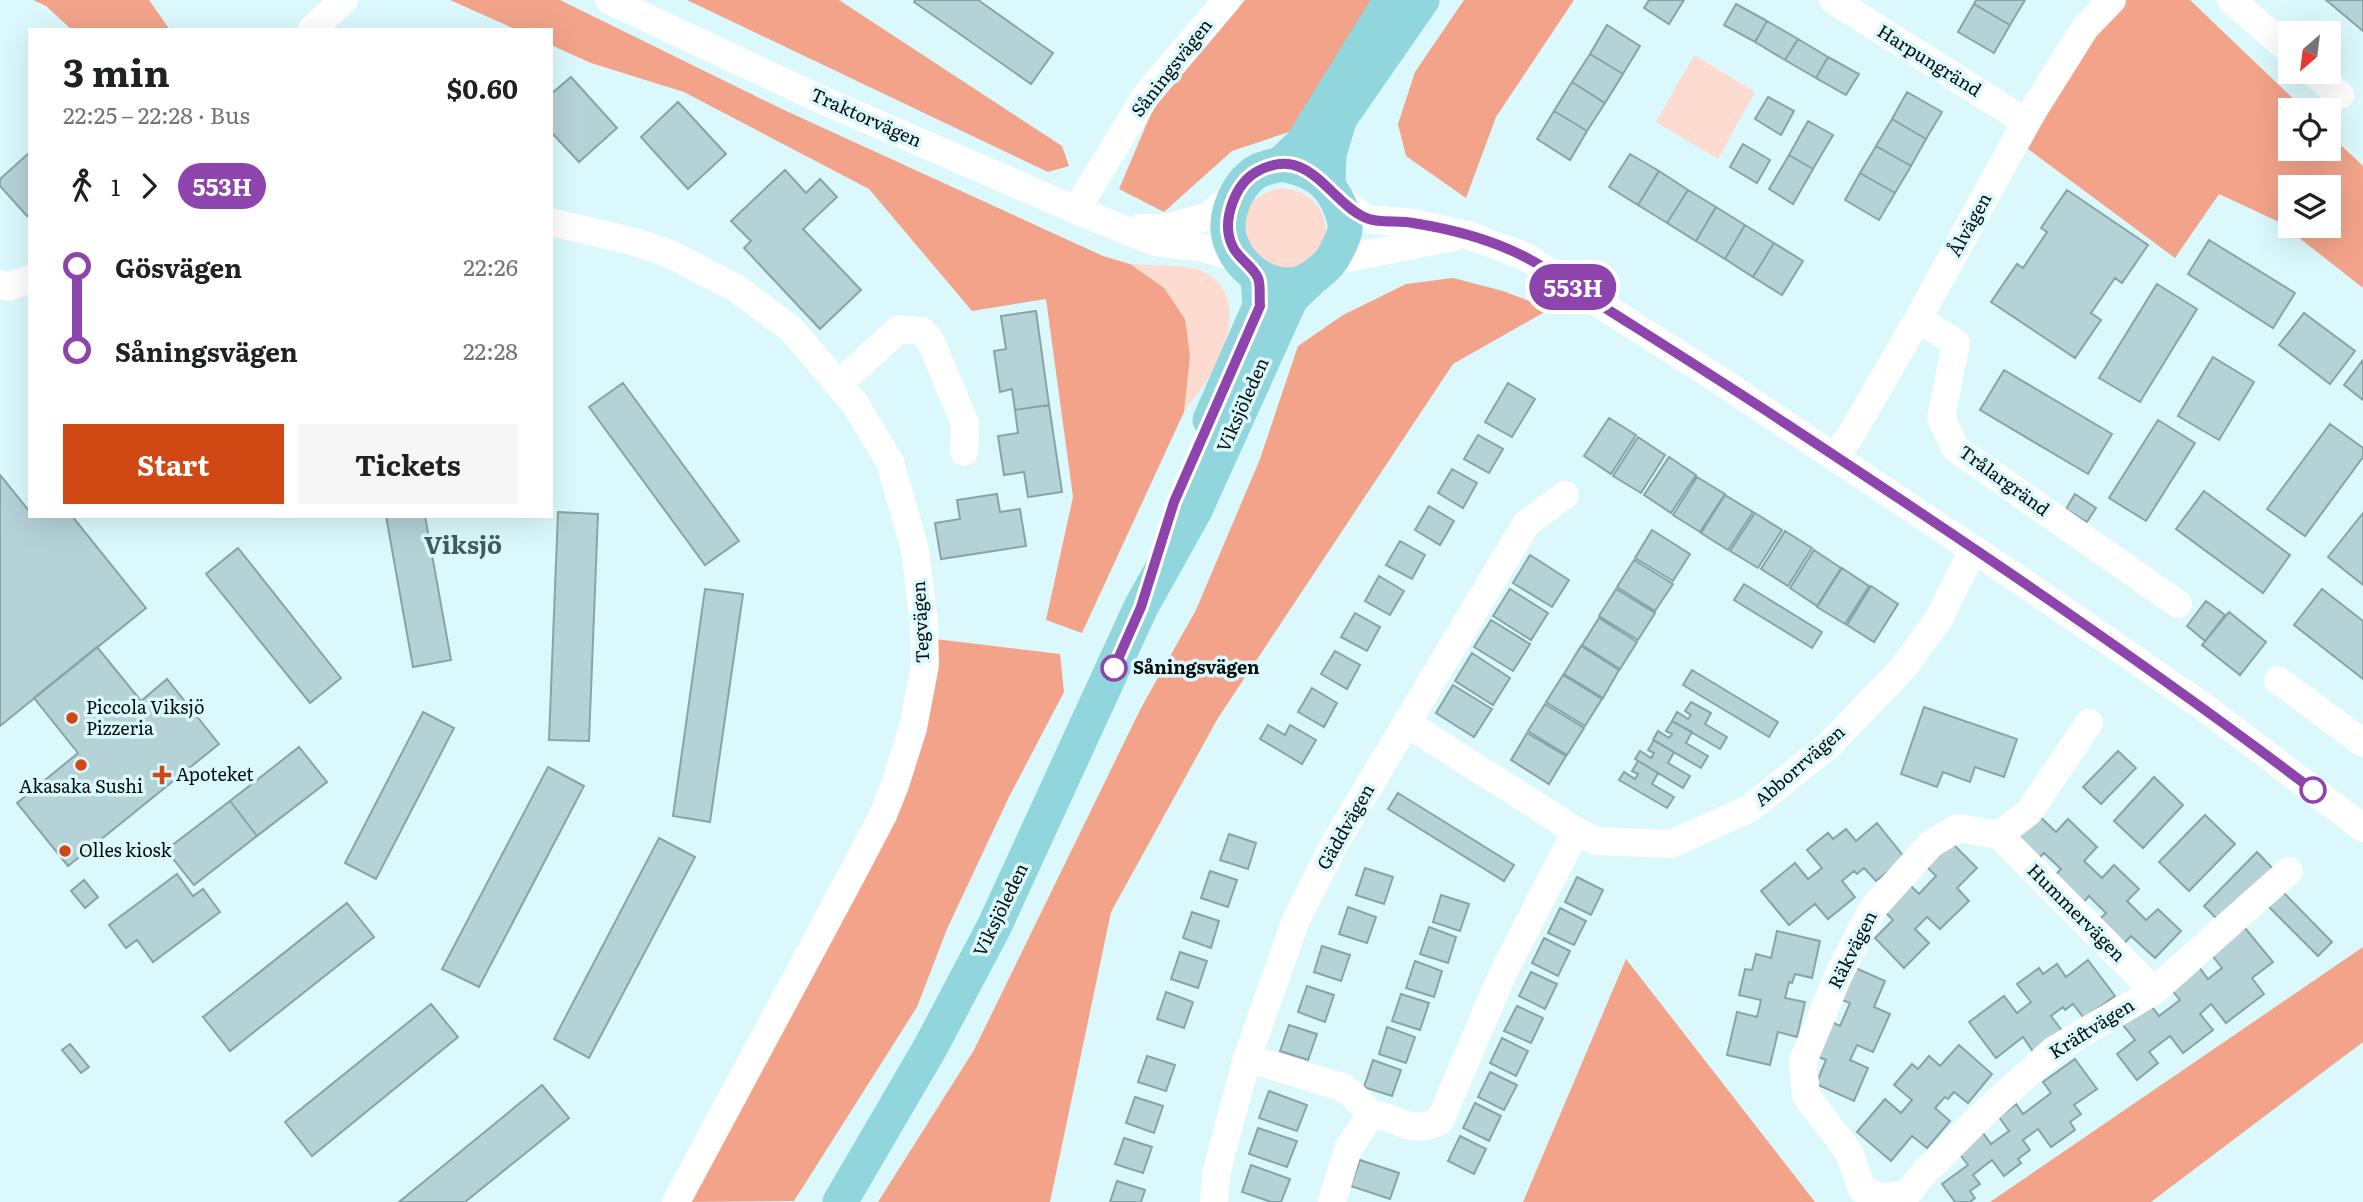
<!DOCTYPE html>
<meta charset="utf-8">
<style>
:root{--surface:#fff;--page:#f6f6f6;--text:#202124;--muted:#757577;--accent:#d04915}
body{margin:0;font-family:Literata,serif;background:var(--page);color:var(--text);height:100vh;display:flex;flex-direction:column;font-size:26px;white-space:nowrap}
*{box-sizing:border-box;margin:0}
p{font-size:23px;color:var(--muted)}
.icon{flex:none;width:38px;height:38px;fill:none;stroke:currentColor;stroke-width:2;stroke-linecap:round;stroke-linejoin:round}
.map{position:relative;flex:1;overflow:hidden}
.side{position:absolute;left:28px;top:28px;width:525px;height:490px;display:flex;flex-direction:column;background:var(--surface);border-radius:0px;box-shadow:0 7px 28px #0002}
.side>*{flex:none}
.badge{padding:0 14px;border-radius:23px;font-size:24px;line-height:46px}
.needle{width:46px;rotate:208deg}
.tools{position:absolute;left:2278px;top:21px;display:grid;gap:14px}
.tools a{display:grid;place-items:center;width:63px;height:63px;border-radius:0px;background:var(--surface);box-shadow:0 7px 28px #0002;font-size:35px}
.map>.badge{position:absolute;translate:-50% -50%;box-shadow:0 0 0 4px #fff}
.legs{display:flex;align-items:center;gap:10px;height:77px;padding:0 35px;font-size:23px}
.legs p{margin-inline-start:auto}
.overview{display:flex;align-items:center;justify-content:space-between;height:119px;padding:0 35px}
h1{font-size:38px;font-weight:700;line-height:52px}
.action{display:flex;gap:14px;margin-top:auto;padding:14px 35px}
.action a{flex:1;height:80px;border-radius:0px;background:var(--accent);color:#fff;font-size:28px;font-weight:700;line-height:80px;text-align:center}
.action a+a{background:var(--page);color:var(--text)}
ul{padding:0 35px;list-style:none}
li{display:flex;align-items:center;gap:24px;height:84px;font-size:26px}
li i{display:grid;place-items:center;width:10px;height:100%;margin:0 9px;background:currentColor}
li i::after{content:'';width:18px;height:18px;margin:-9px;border:5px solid;border-radius:50%;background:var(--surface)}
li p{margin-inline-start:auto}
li:first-child i{background:linear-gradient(#0000 50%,currentColor 0)}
li:last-child i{background:linear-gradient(currentColor 50%,#0000 0)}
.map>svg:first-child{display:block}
.green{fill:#fedbd0}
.forest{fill:#f2a38a;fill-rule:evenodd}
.building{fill:#b5d2d6;stroke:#88a4a7;stroke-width:2}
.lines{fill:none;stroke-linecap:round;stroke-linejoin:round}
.minor{stroke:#fff;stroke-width:28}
.major{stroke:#91d5dd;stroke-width:35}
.line-1-casing{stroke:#fff;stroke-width:16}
.line-1{stroke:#8e44ad;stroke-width:10}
.stop-1-dot{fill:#fff;stroke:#8e44ad;stroke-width:3.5}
.poi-dot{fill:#d04915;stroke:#dbf9fc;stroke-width:2.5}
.labels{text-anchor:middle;stroke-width:7;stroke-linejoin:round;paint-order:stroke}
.street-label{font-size:18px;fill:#050e0f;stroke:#dbf9fc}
.stop-label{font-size:18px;font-weight:bold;fill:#050e0f;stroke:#dbf9fc;text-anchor:start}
.poi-label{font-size:18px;fill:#050e0f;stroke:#dbf9fc;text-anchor:start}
.district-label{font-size:24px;font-weight:bold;fill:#415b5e;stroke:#dbf9fc}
</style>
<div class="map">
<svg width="2363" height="1202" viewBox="0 0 2363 1202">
<rect width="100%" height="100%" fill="#dbf9fc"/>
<path class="green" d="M1694,55L1755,92L1718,159L1656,122Z
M1282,188C1306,191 1324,203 1326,229C1326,235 1326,244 1321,249C1314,258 1300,266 1291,273L1253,261C1250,250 1242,234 1242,222C1242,202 1266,191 1282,188Z
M1130,264C1147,265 1187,265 1200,270C1246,290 1230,344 1209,377C1202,389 1192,400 1184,412L1190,356L1164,288Z"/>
<path class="forest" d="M33,0H149L170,30H72L46,6Z
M450,0H560L784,110L1103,256L1130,264L1164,288L1185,319L1190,356L1184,412L1082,633L1046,620L1073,497L1046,299L972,311L869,189L684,92L591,63L551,45V30H517Z
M687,0H839L1062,146L1069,166L1048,172Z
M1245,0H1377L1295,130L1232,151L1164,212L1119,189L1153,109Z
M1464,0H1574L1496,117L1466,198L1406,156L1398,124L1415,72Z
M2121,0H2190L2305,110H2291V149H2329V134L2363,166V288L2279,222L2219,194L2175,258L2028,149L2093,31ZM2291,187H2329V226H2291Z
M1453,278L1503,291L1550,309L1453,364L1218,718L1111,912L1050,1202H878L974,1050L1141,708L1196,610L1260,459L1298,346L1343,315L1406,284Z
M935,639L1060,654L1064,692L1009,797L947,929L917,1007L794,1201L684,1202L831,935Z
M2363,947V1042L2151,1202H1990Z
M1626,959L1815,1202H1523Z"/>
<path class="building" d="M915,0H978L1053,53L1031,84L914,2Z
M1649,0H1684L1669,24L1644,8Z
M1976,0H2025L2010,25L1974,4Z
M2326,0H2363V31Z
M1736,4L1767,21L1755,42L1724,25Z
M1974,4L2010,25L1994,53L1958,32Z
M1767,21L1798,39L1785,60L1755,42Z
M1607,25L1640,46L1623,74L1590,54Z
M1798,39L1828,57L1816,78L1785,60Z
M1590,54L1623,74L1605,103L1572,82Z
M1828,57L1859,74L1846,95L1816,78Z
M571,77L617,128L579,162L551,132V94Z
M1572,82L1605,103L1587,131L1554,111Z
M1907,92L1942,112L1926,139L1892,119Z
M1768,97L1794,111L1781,135L1755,119Z
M678,102L726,154L688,189L641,137Z
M1554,111L1587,131L1570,160L1537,139Z
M1892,119L1926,139L1911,166L1876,146Z
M1808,121L1833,135L1813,169L1789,155Z
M1743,144L1770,160L1757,183L1730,167Z
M1876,146L1911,166L1895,193L1860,173Z
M30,152V213L27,216L0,186V179Z
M1630,154L1659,171L1638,205L1609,187Z
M1789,155L1813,169L1793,204L1769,189Z
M785,170L806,193L820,179L837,197L803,229L861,290L820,329L744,248L751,241L731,221Z
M1659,171L1688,190L1667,223L1638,205Z
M1860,173L1895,193L1879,220L1845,200Z
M1688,190L1716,207L1696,241L1667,223Z
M2067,190L2148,245L2122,283L2115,278L2091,313L2101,320L2075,358L1991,302L2017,264L2023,268L2047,232L2041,228Z
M1716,207L1745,225L1725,259L1696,241Z
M1745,225L1774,243L1753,277L1725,259Z
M2209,240L2295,293L2273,328L2188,274Z
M1774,243L1803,261L1782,295L1753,277Z
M2157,284L2197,309L2140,402L2099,378Z
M1036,311L1049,405L1015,410L1012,389L1000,392L994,351L1006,349L1001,316Z
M2304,313L2355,351L2330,384L2279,345Z
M2213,357L2254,382L2219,440L2178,416Z
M2363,360V400L2344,385Z
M2004,370L2112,434L2088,474L1980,410Z
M623,383L739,541L705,565L589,407Z
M1508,383L1535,399L1512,437L1485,422Z
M1049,405L1062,492L1028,497L1024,472L1004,475L998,436L1018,433L1015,410Z
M1609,418L1636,435L1611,474L1584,456Z
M2158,420L2195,443L2146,521L2109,498Z
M2330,424L2363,448V457L2305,536L2267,509Z
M1478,435L1503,449L1489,473L1464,459Z
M1638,437L1665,455L1641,493L1613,476Z
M1669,457L1696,475L1671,513L1644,495Z
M1452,469L1477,483L1463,508L1438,493Z
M0,475L30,512V516H72L146,608L0,726Z
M1697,477L1725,494L1700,532L1673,515Z
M2204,491L2290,555L2263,593L2176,529Z
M997,494L1000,512L1020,509L1026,546L941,559L935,523L960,519L957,500Z
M2075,494L2096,508L2087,522L2066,509Z
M1725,495L1753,512L1728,550L1701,533Z
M1429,506L1454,521L1440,545L1415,530Z
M558,512L598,514L589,741L549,740Z
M1755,513L1782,530L1758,568L1730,551Z
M2363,513V585L2328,557Z
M386,516H425L451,660L413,667Z
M1652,530L1690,554L1673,581L1635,558Z
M1785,531L1812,548L1788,586L1761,569Z
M1400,541L1425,555L1412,579L1386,565Z
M238,548L341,678L310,703L206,574Z
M1814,550L1841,568L1817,606L1790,588Z
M1530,555L1569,580L1552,607L1513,583Z
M1634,560L1673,584L1655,611L1617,587Z
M1842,568L1869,586L1845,624L1817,607Z
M1379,576L1404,591L1390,615L1365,601Z
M1744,584L1822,632L1812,648L1734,600Z
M1871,586L1898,604L1874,642L1847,625Z
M705,589L743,594L710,822L673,816Z
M1510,589L1548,613L1531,640L1493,616Z
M1616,589L1655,613L1638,640L1599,616Z
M2322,589L2363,621V679L2294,625Z
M2206,601L2225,615L2205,641L2187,626Z
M2229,612L2266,642L2240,675L2202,645Z
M1355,613L1380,627L1367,651L1341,637Z
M1599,618L1637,642L1620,669L1582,645Z
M1491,620L1530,644L1513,671L1474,647Z
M1581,646L1619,670L1603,698L1564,674Z
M97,647L141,701L167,679L219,744L68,866L17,803L78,753L34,698Z
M1335,651L1360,665L1347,689L1321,674Z
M1472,653L1510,678L1493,705L1455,681Z
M1692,670L1778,722L1769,737L1683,685Z
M1563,675L1602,699L1585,726L1546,702Z
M1453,685L1492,709L1474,737L1436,713Z
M1312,688L1337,703L1324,727L1298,712Z
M1691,702L1711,713L1705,724L1727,737L1720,749L1672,721L1677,712L1688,719L1691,715L1685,711Z
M1545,704L1584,728L1567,755L1528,731Z
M1924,707L2017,739L2004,777L1975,767L1970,782L1943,772L1937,787L1901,774Z
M423,712L454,728L376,879L345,863Z
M1672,721L1692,732L1686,743L1708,756L1701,768L1653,740L1658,731L1669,738L1672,734L1666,731Z
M1268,725L1285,735L1290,725L1316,740L1302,764L1260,739Z
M1527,733L1566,756L1549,784L1511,760Z
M1654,740L1674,752L1668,763L1690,776L1683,788L1635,759L1640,751L1651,758L1654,753L1648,750Z
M299,747L327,782L257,836L230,801Z
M2118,751L2136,768L2101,804L2083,787Z
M1638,761L1658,773L1652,784L1674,797L1667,808L1619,780L1624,772L1635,779L1638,774L1632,771Z
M548,767L584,786L479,987L442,969Z
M2154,777L2183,805L2143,848L2114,821Z
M1398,793L1514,865L1504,881L1388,809Z
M230,801L257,836L194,885L166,850Z
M2035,812L2056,832L2068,819L2097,847L2084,861L2102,878L2114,865L2139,889L2127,901L2146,920L2158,909L2181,931L2155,958L2131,936L2120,948L2095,924L2106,913L2089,896L2079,907L2051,880L2061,869L2044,853L2034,863L2009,839Z
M2205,815L2235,844L2189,891L2159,862Z
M1877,823L1905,858L1876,881L1864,868L1857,874L1854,871L1842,881L1855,897L1828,919L1815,904L1789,925L1761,891L1795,863L1808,879L1822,868L1807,850L1828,833L1833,839L1846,829L1856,841Z
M1229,834L1256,843L1248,869L1220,860Z
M659,838L695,857L589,1058L554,1039Z
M1951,842L1977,868L1957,888L1969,901L1940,929L1927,917L1915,929L1929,943L1904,968L1875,938L1893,920L1882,909L1908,883L1919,894L1936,876L1926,866Z
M2257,852L2273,869L2220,922L2204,906Z
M1365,868L1393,877L1384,904L1356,895Z
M1210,871L1237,880L1228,907L1201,898Z
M177,874L193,896L203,889L220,912L153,962L137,940L126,948L109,925Z
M1577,877L1603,890L1591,915L1565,902Z
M84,880L98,897L85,908L71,891Z
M2279,888L2332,942L2318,956L2265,903Z
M1441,895L1469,904L1460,931L1433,922Z
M347,903L374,937L230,1051L203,1017Z
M1348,907L1376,917L1367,943L1339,934Z
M1560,908L1586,921L1574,945L1548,933Z
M1192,912L1219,921L1211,948L1183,938Z
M1429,927L1456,937L1448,963L1420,954Z
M2245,928L2273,962L2252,978L2264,994L2226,1023L2211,1004L2200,1014L2213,1030L2183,1053L2170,1036L2149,1052L2158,1063L2137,1080L2117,1054L2135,1040L2122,1024L2149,1003L2159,1016L2180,1000L2171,989L2199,967L2208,979L2222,968L2211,954Z
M1777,931L1820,941L1812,978L1795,974L1792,983L1789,982L1785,998L1805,1002L1797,1037L1778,1032L1770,1065L1727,1055L1737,1012L1757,1017L1761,1000L1739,995L1745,969L1752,970L1756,954L1771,958Z
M1544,938L1570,951L1558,976L1532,963Z
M1322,946L1350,955L1341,981L1314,972Z
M1180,952L1207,961L1198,988L1171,979Z
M2088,960L2115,996L2084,1018L2073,1004L2065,1010L2063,1007L2051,1016L2063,1032L2034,1053L2023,1037L1996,1058L1969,1022L2004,996L2017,1013L2031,1002L2017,984L2039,968L2043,974L2057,964L2066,977Z
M1415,961L1442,971L1434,997L1406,988Z
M1851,966L1885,981L1874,1007L1890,1014L1873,1052L1857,1045L1850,1060L1868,1068L1854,1101L1816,1084L1826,1060L1812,1054L1827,1020L1840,1026L1850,1003L1837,998Z
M1531,972L1557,984L1545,1009L1519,996Z
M1307,986L1334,995L1325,1022L1298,1012Z
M1166,992L1193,1002L1184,1028L1157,1019Z
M1401,994L1429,1003L1420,1030L1392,1021Z
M431,1004L458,1037L312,1156L285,1122Z
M1517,1006L1543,1018L1531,1043L1504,1031Z
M1289,1025L1317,1034L1308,1060L1280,1051Z
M1387,1027L1415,1037L1406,1063L1379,1054Z
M1502,1038L1528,1051L1516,1076L1490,1063Z
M70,1044L89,1067L81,1073L62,1050Z
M1959,1045L1992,1074L1968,1103L1954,1092L1948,1099L1945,1097L1935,1108L1950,1121L1927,1148L1912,1136L1891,1161L1857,1132L1885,1099L1901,1113L1912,1100L1894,1085L1912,1064L1918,1069L1929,1056L1940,1066Z
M1147,1056L1175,1065L1166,1091L1138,1082Z
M2075,1059L2097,1089L2074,1105L2081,1114L2070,1122L2075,1130L2051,1147L2038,1129L2023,1140L2030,1150L2018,1159L2021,1163L2004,1176L1992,1160L1973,1175L1980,1184L1970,1191L1975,1198L1970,1202H1955L1942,1184L1968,1165L1958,1152L1983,1133L1991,1144L2009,1131L1999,1117L2016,1104L2023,1114L2051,1093L2043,1082Z
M1373,1060L1401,1070L1392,1096L1364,1087Z
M1490,1072L1517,1085L1504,1110L1478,1097Z
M542,1085L569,1118L465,1202H399Z
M1269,1091L1307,1105L1297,1131L1259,1118Z
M1135,1097L1163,1106L1154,1133L1126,1123Z
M1475,1103L1501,1116L1489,1141L1463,1128Z
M1258,1128L1297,1141L1287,1167L1249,1154Z
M1460,1136L1486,1149L1474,1174L1448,1161Z
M1124,1138L1152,1147L1143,1173L1115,1164Z
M1360,1160L1399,1173L1390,1199L1351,1186Z
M1251,1165L1290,1179L1281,1202H1271L1242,1192Z
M1117,1181L1145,1190L1141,1202H1110Z"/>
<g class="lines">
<path class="minor" d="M609,0L820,99L1076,210L1155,242L1205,248L1242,260
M1833,0L2026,122
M2231,0L2291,52
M311,30L344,0
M2313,72L2340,95
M1337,198L1367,219L1413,223L1468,235L1526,257L1716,378L2027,585L2208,710L2363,828
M1076,210L1147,94L1227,0
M551,222L635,242L668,253L736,288L791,329L855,404L890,462L915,550L924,623L925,665L913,728L895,785L883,815L851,876L676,1202
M1141,228H1167L1209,216L1238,190
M1332,261L1454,237
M0,284L8,287L30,279
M1918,319L1956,343L1941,418L1955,448L2178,604
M839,384L899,329L922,331L931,342L965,424L964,452
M1835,456L1852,433L1918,319L2026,122L2085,28L2112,0
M2278,680L2363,743
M2089,723L2029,812L1999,835L1958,828L1931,844L1873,908L1839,974L1803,1061L1806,1096L1849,1152L1862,1189L1883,1198L1908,1193L1922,1175L1983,1114L2054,1050L2154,991L2289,871
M1408,724L1576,831L1596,841L1671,844L1749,809L1828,746L1904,667L1940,617L1973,549
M1999,835L2154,991
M1247,1058L1342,1087L1354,1096L1371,1114
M1214,1202L1216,1174L1247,1058L1296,920L1336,841L1526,524L1565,495
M1332,1202L1348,1149L1371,1114C1401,1117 1408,1136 1440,1121L1503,973L1576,831"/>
<path class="major" d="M1281,164C1310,169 1330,180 1341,209C1343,215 1346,223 1345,230C1344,236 1340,244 1337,250C1332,261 1327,266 1317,274C1287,299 1244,278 1231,243C1222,220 1235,186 1256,172C1262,168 1273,166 1281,164Z
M1281,164L1302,144L1391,0
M1328,185L1329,154L1340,118L1422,0
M1210,420L1260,306L1258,277
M840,1202L930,1048L994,927L1141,607L1195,510L1291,298L1310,280"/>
</g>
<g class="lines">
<defs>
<path id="line-1" d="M1114,668L1141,607L1174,502L1260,306C1259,298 1261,285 1258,278C1253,266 1237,258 1232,245C1221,221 1235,183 1258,171C1309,144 1328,200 1364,217C1378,224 1398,220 1413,223C1451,229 1493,240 1527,258C1556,273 1583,293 1610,311C1670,349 1729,386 1788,425C1966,542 2143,661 2313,790"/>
</defs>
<use href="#line-1" class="line-1-casing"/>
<use href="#line-1" class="line-1"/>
</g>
<g class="stop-1-dot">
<circle cx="1114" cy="668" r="12"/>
<circle cx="2313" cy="790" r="12"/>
</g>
<g class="poi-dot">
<circle cx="72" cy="718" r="7"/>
<circle cx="81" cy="765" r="7"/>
<path d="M158.5 764.5h7v7h7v7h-7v7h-7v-7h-7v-7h7z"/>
<circle cx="65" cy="851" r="7"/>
</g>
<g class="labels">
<g class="street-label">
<text transform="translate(1929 61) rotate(32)" y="6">Harpungränd</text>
<text transform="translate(1172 68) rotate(-52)" y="6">Såningsvägen</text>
<text transform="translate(866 118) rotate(24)" y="6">Traktorvägen</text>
<text transform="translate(1970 225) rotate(-61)" y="6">Ålvägen</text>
<text transform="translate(1243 405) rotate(-66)" y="6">Viksjöleden</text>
<text transform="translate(2004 481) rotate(36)" y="6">Trålargränd</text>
<text transform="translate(921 622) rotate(-93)" y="6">Tegvägen</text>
<text transform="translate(1800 766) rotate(-41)" y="6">Abborrvägen</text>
<text transform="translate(1346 827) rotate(-60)" y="6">Gäddvägen</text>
<text transform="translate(1001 910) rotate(-64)" y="6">Viksjöleden</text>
<text transform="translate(2076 913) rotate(45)" y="6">Hummervägen</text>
<text transform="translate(1853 950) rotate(-63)" y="6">Räkvägen</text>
<text transform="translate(2092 1029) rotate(-32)" y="6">Kräftvägen</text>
</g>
<g class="stop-label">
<text x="1133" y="674">Såningsvägen</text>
</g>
<g class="poi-label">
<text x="86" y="714">Piccola Viksjö<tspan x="86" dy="21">Pizzeria</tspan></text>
<text x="176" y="781">Apoteket</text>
<text x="81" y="793" text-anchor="middle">Akasaka Sushi</text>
<text x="79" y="857">Olles kiosk</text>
</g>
<g class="district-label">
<text x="463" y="554">Viksjö</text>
</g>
</g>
</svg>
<div class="tools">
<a><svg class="needle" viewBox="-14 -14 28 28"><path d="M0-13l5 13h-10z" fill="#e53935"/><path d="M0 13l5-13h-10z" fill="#757577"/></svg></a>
<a><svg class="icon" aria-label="locate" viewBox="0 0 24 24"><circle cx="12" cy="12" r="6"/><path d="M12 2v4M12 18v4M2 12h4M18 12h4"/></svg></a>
<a><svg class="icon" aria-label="layers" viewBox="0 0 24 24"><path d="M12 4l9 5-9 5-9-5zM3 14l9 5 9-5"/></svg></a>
</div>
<b class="badge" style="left:1573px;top:287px;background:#8e44ad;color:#fff">553H</b>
<section class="side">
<div class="overview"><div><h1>3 min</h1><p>22:25 – 22:28 · Bus</p></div><b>$0.60</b></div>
<div class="legs"><svg class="icon" aria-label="walk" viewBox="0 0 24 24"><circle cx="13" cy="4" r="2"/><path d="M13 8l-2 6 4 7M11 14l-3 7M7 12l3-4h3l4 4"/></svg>1<svg class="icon" aria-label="forward" viewBox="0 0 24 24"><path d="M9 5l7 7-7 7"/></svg><b class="badge" style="background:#8e44ad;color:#fff">553H</b></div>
<ul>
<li><i style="color:#8e44ad"></i><b>Gösvägen</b><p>22:26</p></li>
<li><i style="color:#8e44ad"></i><b>Såningsvägen</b><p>22:28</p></li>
</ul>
<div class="action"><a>Start</a><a>Tickets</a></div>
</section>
</div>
